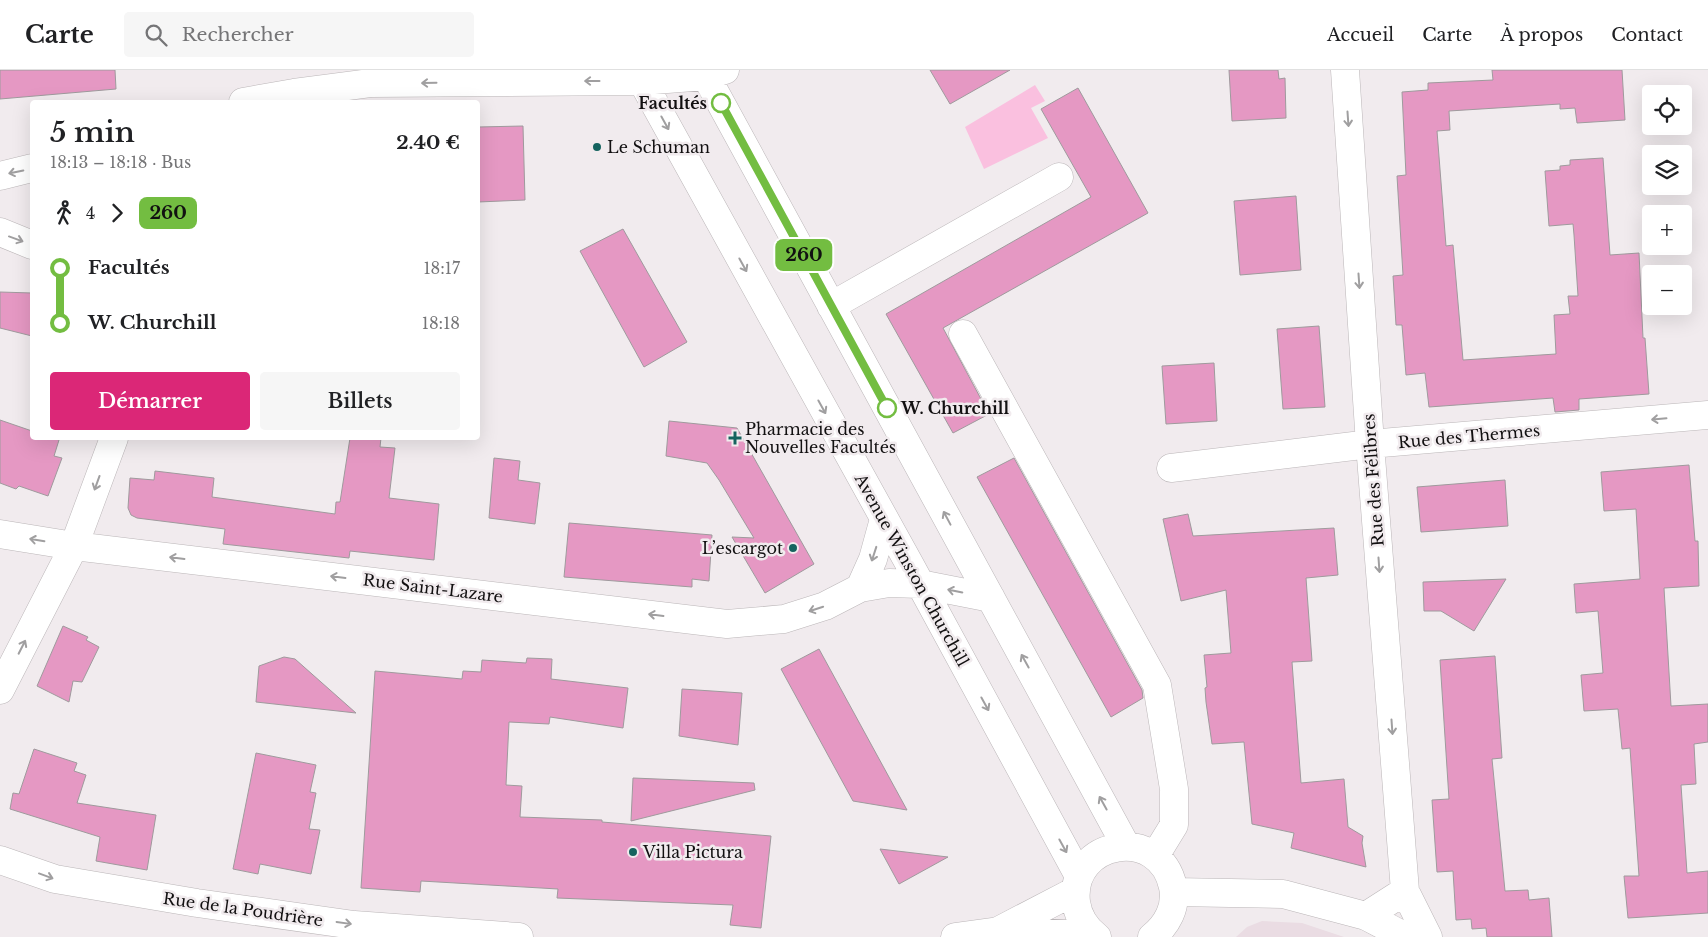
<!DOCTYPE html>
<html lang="fr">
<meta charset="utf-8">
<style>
:root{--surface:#fff;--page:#f6f6f6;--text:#202124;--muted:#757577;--line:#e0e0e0;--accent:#db2777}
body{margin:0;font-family:"Libre Baskerville",serif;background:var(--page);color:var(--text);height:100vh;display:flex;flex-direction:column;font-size:19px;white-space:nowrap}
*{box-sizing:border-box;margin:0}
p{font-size:16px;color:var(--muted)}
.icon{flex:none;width:28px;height:28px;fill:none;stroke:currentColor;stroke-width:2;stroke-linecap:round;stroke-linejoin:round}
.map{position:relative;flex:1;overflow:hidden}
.drawer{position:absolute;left:30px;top:30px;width:450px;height:340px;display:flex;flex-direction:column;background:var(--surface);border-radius:5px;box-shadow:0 5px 20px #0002}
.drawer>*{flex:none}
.badge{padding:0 10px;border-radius:8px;font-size:18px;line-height:32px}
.fabs{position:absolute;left:1642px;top:15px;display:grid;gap:10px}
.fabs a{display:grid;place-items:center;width:50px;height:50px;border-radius:5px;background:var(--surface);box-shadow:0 5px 20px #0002;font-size:25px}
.map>.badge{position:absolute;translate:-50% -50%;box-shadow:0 0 0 2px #fff}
.legs{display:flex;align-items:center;gap:8px;height:55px;padding:0 20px;font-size:16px}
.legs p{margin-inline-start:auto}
.head{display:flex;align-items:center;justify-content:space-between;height:85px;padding:0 20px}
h1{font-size:28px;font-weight:600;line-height:38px}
.action{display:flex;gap:10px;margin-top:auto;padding:10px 20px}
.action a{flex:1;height:58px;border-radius:5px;background:var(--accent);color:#fff;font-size:20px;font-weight:600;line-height:58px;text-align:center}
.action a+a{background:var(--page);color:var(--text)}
ul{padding:0 20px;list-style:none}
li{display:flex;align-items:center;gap:18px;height:55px;font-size:19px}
li i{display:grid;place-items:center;width:8px;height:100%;margin:0 6px;background:currentColor}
li i::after{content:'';width:12px;height:12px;margin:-6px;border:4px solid;border-radius:50%;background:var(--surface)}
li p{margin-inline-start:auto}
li:first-child i{background:linear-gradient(#0000 50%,currentColor 0)}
li:last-child i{background:linear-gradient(currentColor 50%,#0000 0)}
header{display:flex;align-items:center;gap:30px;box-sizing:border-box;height:70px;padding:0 25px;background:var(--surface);border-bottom:1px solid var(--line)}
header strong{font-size:24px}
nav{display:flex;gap:28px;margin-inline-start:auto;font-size:18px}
.search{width:350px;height:45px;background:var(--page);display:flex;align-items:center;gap:12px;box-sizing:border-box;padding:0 18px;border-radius:5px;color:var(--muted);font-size:19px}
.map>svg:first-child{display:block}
.built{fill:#eadce3}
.green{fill:#fac0df}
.building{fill:#e598c3;stroke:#9f9a9d}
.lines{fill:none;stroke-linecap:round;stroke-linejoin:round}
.minor-casing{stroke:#bbb6b8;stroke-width:29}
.minor{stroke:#fff;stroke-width:28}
.oneway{stroke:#a09fa0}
.line-1-casing{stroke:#fff;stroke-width:11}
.line-1{stroke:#73bd41;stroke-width:8}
.stop-1-dot{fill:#fff;stroke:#73bd41;stroke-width:2.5}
.poi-dot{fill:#15635f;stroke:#f1ebee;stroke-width:2}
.labels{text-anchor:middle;stroke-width:5;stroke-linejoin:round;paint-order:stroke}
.stop-label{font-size:16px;font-weight:bold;fill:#121011;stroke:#f1ebee;text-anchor:end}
.poi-label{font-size:16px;fill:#121011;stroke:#f1ebee;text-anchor:start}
.street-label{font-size:16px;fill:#121011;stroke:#f1ebee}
</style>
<header>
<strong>Carte</strong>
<div class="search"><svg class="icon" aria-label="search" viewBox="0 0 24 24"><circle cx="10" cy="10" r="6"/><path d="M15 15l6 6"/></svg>Rechercher</div>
<nav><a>Accueil</a><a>Carte</a><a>À propos</a><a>Contact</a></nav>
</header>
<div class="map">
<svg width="1708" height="867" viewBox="0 0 1708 867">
<rect width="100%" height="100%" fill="#f1ebee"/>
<path class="built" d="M1262,851L1302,853L1344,867H1236L1247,857Z"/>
<path class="green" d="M1035,15L1045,31L1031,38L1048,68L984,99L965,57Z"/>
<path class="building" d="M0,0H115L116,19L0,29Z
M930,0H1010L950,34Z
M1229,0H1278L1279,9L1285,8L1286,48L1232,51Z
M1492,0H1622L1625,50L1577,53L1575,38L1560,39V34L1449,41L1450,60L1437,61L1446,176L1453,175L1463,290L1556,284L1554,245L1570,244L1568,226H1578L1574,165L1573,154L1549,156L1545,101L1560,100V96L1570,95V90L1603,88L1610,185L1639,183L1643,268H1645L1649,324L1579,329V340L1555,342L1553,328L1429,337L1425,303L1406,305L1402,255H1396L1393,206L1403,205L1397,106L1406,105L1402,22L1428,20V13L1493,10Z
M1078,18L1148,143L943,258L989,344L953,363L886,244L1091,127L1041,39Z
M523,56L525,130L478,132V57Z
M1296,126L1301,200L1240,205L1234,131Z
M623,159L687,272L644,297L580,181Z
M0,222L32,223V266L0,258Z
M1319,256L1325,337L1283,339L1277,259Z
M1214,293L1217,351L1166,354L1162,296Z
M0,350L32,361V368H52L59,370L54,386L62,388L48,426L19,416L16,419L0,413Z
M669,351L737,358L814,494L765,523L732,467L754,468L719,410L707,393L666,386Z
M350,368H381L380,377L395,378L389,428L439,434L434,490L350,481L349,488L223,474L225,459L137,448L131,445L128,438L130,408L154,410L155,401L214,408L212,427L335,444L336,432H340Z
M494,388L520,391L518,410L540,413L535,454L489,448Z
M1014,388L1142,620L1143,628L1111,647L977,407Z
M1689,395L1695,471H1698L1699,516L1664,518L1671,636L1708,634V672L1694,674L1696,714L1681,715L1687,803L1708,801V843L1628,848L1624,806H1639L1630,678L1622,679L1618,639L1584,641L1581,605L1603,603L1598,541L1576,543L1574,514L1640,509L1636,439L1604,441L1601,402Z
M1505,410L1508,456L1421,462L1417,417Z
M1188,444L1193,466L1334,458L1338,505L1306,508L1312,591L1292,592L1301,713L1344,709L1348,757L1363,766L1362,773L1366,797L1291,778L1294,763L1252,754L1244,672L1212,674L1206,632L1205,618L1207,617L1204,585L1231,583L1226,520L1181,531L1163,449Z
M569,453L712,465L709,511L692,509V517L564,507Z
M1506,509L1474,561L1441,541H1424L1423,512Z
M63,556L88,567L86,570L99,577L82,612L73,611L69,632L37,616Z
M819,579L907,740L853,731L781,599Z
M1495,586L1502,688L1492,689L1505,821L1528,820L1529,830L1549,828L1552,867H1487L1486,858L1472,859L1471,849L1456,850L1453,801L1437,802L1432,730L1449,729L1440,590Z
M284,587L295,589L356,643L256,632L259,596Z
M527,588L552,589L551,609L628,618L623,658L550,647L549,654L509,652L506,715L522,716L520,747L602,750V752L771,766L761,858L730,855L733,835L557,828L558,819L421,811L420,822L361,818L375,601L462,609L463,601L481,602L482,590L526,593Z
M682,619L742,623L738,675L679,666Z
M34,679L77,693L74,701L86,705L77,733L156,745L147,800L96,791L100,767L10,739L13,723L19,724Z
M256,683L316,695L310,722L316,723L309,759L320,760L311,804L260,794L258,804L233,799Z
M633,708L754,713L755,720L631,751Z
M880,779L948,787L899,814Z"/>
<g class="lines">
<defs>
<path id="minor" d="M636,0L910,495L1079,806
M1345,0L1370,374L1405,821L1366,846
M706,6L1126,776
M243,32L294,23L370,13L641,11L706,6L725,0
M0,106L32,98
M0,162L32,175
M831,236L1059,107
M963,264L1157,615L1174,719V755L1155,786
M1171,398L1370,374L1708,345
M0,464L74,476L727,554L784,549L825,536L860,518L889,513L920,514L991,528
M860,518L873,489L884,449
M0,620L74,476L114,368
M0,790L55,809L197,833L354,855L519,867
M1405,821L1428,867
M1174,822L1283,824L1366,846L1406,867
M1000,860L1075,821
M955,867L999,861L1065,864L1090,862
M1097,867C1085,858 1078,846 1076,832C1069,770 1160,754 1173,817C1177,837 1167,855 1152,867"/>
</defs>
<use href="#minor" class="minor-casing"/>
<use href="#minor" class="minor"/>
</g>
<defs><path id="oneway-shaft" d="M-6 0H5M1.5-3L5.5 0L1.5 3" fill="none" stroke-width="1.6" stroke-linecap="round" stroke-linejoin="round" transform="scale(1.25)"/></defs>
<g class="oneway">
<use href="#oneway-shaft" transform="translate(592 11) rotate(180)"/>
<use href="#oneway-shaft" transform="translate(429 13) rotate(179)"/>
<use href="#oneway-shaft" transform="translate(1348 49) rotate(86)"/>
<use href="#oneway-shaft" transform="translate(665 53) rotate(61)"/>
<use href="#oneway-shaft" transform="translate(16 102) rotate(168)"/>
<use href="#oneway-shaft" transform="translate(16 169) rotate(20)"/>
<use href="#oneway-shaft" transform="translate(743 195) rotate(61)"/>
<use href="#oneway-shaft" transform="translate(1359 211) rotate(86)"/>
<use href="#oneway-shaft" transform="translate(822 337) rotate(61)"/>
<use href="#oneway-shaft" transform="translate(1659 349) rotate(175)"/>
<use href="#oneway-shaft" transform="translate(97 413) rotate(110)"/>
<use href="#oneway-shaft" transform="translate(947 448) rotate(-118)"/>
<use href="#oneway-shaft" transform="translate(37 470) rotate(-171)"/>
<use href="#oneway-shaft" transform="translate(874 484) rotate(108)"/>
<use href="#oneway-shaft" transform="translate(177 488) rotate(-173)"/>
<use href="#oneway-shaft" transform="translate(1379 495) rotate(86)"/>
<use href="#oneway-shaft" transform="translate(338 507) rotate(-173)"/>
<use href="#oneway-shaft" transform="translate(955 521) rotate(-169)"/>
<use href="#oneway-shaft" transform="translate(816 539) rotate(162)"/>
<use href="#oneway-shaft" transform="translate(656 545) rotate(-173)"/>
<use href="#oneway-shaft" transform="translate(22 577) rotate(-63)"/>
<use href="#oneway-shaft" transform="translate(1025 591) rotate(-119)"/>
<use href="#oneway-shaft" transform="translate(985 634) rotate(61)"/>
<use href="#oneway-shaft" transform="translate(1392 657) rotate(86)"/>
<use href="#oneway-shaft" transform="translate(1103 733) rotate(-119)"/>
<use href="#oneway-shaft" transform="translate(1063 776) rotate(61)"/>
<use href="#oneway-shaft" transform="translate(46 806) rotate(20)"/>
<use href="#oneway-shaft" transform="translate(344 853) rotate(8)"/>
</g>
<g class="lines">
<defs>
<path id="line-1" d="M721,33L887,338"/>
</defs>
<use href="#line-1" class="line-1-casing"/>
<use href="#line-1" class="line-1"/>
</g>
<g class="stop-1-dot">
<circle cx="721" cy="33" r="9"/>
<circle cx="887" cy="338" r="9"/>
</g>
<g class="poi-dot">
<circle cx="597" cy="77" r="5"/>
<path d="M732.5 360.5h5v5h5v5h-5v5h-5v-5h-5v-5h5z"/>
<circle cx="793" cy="478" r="5"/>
<circle cx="633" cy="782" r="5"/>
</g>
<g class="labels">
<g class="stop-label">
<text x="707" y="39">Facultés</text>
<text x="901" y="344" text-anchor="start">W. Churchill</text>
</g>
<g class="poi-label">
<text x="607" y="83">Le Schuman</text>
<text x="745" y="365">Pharmacie des<tspan x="745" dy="18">Nouvelles Facultés</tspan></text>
<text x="783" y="484" text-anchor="end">L’escargot</text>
<text x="643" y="788">Villa Pictura</text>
</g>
<g class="street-label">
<text transform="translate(1469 366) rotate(-5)" y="6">Rue des Thermes</text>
<text transform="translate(1373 410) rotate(-94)" y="6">Rue des Félibres</text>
<text transform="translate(912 500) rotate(61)" y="6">Avenue Winston Churchill</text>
<text transform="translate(433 518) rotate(7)" y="6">Rue Saint-Lazare</text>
<text transform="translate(243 839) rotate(8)" y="6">Rue de la Poudrière</text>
</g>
</g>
</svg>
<div class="fabs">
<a><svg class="icon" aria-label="locate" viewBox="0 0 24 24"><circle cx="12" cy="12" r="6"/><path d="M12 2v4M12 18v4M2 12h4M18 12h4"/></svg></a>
<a><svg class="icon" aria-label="layers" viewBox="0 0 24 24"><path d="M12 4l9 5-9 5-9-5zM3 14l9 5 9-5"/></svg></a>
<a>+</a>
<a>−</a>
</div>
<b class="badge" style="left:804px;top:185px;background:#73bd41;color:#111">260</b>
<section class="drawer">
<div class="head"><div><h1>5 min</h1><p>18:13 – 18:18 · Bus</p></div><b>2.40 €</b></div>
<div class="legs"><svg class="icon" aria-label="walk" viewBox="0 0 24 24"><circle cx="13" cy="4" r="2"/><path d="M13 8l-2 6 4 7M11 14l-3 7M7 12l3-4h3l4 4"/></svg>4<svg class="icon" aria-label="forward" viewBox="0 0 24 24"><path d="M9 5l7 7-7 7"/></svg><b class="badge" style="background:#73bd41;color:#111">260</b></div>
<ul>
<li><i style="color:#73bd41"></i><b>Facultés</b><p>18:17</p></li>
<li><i style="color:#73bd41"></i><b>W. Churchill</b><p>18:18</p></li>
</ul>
<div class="action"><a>Démarrer</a><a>Billets</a></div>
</section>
</div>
